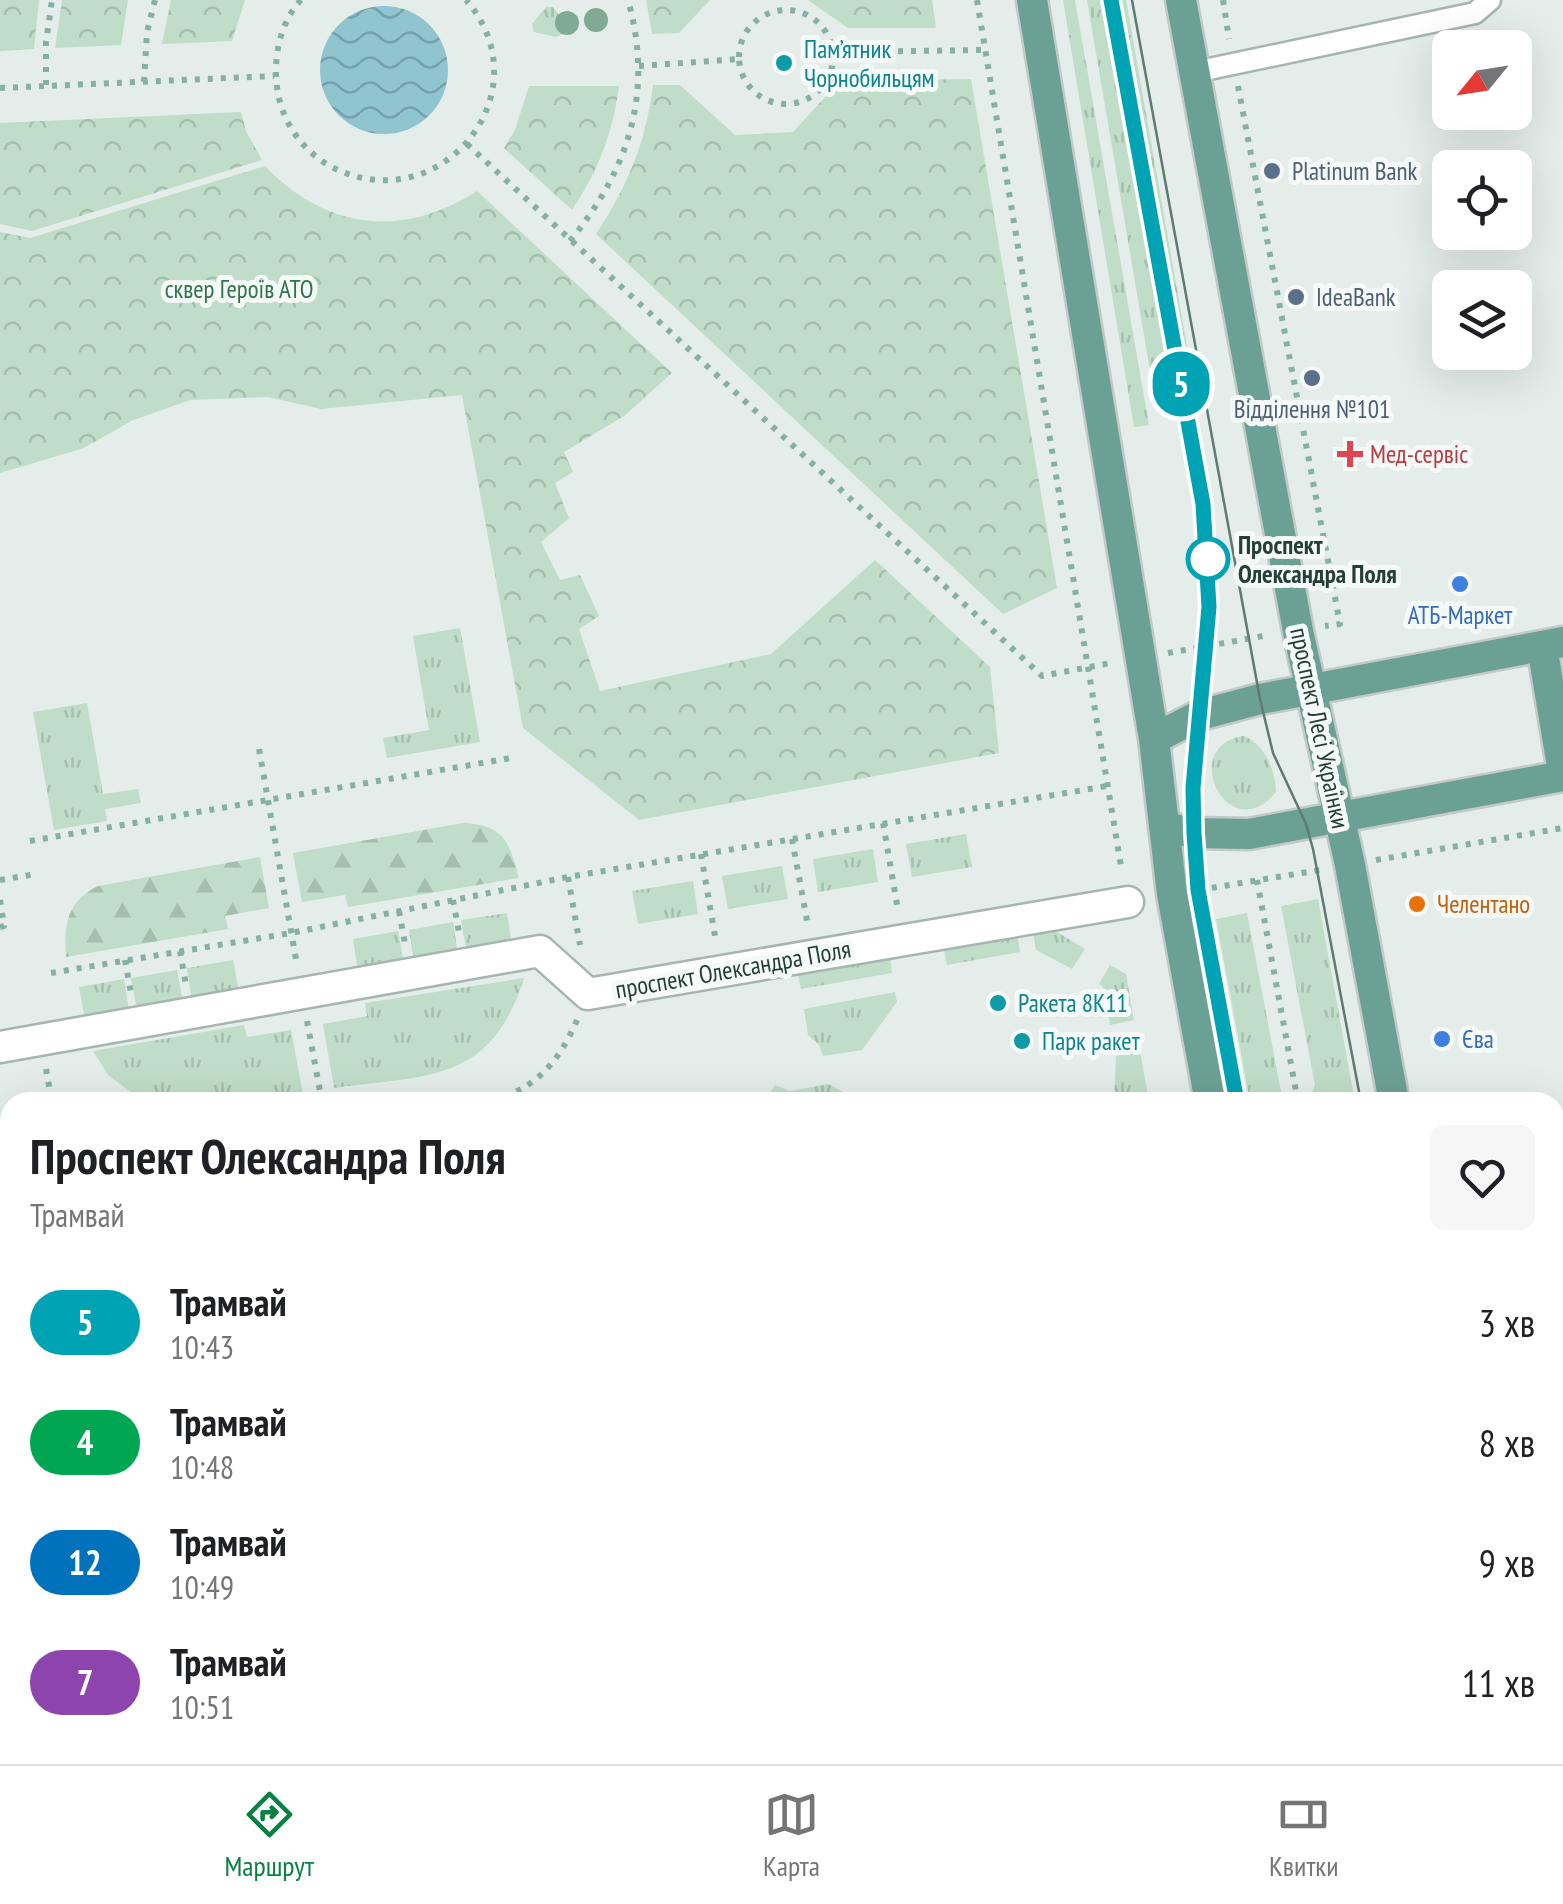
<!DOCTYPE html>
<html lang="uk">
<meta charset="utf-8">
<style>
:root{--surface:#fff;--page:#f6f6f6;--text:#202124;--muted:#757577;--line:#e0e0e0;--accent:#0b8043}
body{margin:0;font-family:"PT Sans Narrow",sans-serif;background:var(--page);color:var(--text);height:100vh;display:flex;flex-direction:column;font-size:38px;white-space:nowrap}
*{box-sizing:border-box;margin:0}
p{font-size:32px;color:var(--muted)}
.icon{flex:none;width:55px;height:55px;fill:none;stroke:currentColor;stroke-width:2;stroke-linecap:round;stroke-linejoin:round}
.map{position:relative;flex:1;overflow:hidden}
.side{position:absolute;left:0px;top:1092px;width:1565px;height:672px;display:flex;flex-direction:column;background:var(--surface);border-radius:30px 30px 0 0;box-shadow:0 10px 40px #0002}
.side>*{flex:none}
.badge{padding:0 20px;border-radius:32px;font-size:35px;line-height:65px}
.needle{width:65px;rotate:240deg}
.controls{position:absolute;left:1432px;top:30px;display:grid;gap:20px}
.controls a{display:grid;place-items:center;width:100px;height:100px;border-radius:15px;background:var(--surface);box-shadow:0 10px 40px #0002;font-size:50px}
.map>.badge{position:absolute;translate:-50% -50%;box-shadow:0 0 0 5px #fff}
.round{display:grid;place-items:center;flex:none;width:105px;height:105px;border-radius:15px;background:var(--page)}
.overview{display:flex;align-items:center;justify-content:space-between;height:170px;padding:0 30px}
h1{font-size:48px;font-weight:600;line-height:75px}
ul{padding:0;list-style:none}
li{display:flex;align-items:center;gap:30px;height:120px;padding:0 30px}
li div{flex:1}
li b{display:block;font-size:38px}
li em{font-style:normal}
li .badge{min-width:110px;font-weight:700;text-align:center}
.tabs{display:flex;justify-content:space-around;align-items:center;height:140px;border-top:2px solid var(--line);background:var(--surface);font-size:28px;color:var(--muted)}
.tabs a{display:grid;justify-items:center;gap:5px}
.tabs .on{color:var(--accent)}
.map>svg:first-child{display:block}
.built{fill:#d3ddd9}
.grass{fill:url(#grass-tufts)}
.forest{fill:url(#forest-firs)}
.park{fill:url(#park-crowns)}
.water{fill:url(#water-waves)}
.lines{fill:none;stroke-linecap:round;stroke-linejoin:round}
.lane-casing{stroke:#a7b5b1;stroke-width:25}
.street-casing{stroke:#a7b5b1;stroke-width:35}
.primary-casing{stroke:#c2c9c7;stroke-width:35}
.path{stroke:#87b0a4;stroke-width:6;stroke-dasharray:5 8;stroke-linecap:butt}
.lane{stroke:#fff;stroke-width:20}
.street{stroke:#fff;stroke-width:30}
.primary{stroke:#6ba194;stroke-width:30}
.tram{stroke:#5f7a73;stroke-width:2.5}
.tree{fill:#81aa93}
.line-casing{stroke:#fff;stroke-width:22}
.line{stroke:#00a3b4;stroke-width:15}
.culture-dot{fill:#0f9aa8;stroke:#f5faf8;stroke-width:4}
.service-dot{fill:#5c6f8a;stroke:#f5faf8;stroke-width:4}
.health-dot{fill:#e0444e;stroke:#f5faf8;stroke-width:4}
.stop-dot{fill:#fff;stroke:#00a3b4;stroke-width:5}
.shop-dot{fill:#3f7fe0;stroke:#f5faf8;stroke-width:4}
.food-dot{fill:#e8710a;stroke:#f5faf8;stroke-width:4}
.labels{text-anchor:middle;stroke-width:10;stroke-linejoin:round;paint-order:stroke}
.culture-label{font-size:25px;fill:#0d838f;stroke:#f5faf8;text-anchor:start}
.service-label{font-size:25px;fill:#4e5e75;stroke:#f5faf8;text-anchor:start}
.park-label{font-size:25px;fill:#30744c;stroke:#f5faf8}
.health-label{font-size:25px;fill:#be3a42;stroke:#f5faf8;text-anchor:start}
.stop-label{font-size:25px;font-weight:bold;fill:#243f38;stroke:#f5faf8;text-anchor:start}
.shop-label{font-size:25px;fill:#366cbe;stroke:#f5faf8}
.street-label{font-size:25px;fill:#243f38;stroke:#f5faf8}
.food-label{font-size:25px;fill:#c56008;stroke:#f5faf8;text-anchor:start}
</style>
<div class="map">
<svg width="1563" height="1764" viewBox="0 0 1563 1764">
<defs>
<pattern id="grass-tufts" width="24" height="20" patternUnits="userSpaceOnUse" patternTransform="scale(2.5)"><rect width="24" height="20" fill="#bfddc8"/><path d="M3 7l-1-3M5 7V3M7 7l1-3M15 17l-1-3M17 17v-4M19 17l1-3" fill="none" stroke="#a4bfad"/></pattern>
<pattern id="forest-firs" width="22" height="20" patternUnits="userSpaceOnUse" patternTransform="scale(2.5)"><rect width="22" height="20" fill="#bfddc8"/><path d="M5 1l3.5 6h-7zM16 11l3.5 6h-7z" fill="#a4bfad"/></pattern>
<pattern id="park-crowns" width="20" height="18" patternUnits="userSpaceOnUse" patternTransform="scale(2.5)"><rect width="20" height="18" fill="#bfddc8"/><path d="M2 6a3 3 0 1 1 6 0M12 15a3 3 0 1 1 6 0" fill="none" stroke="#a4bfad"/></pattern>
<pattern id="water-waves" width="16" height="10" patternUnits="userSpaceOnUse" patternTransform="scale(2.5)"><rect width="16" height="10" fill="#90c5d0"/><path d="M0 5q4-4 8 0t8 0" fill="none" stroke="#75a1aa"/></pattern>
</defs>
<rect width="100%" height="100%" fill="#e5edea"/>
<path class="built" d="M10,1686V1755H1258L1260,1764H0V1688Z"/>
<path class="grass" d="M1063,0H1075L1149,425L1134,427Z
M1087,0H1126L1193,380L1153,388Z
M546,7H553L559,15L573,16L574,29L556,37L534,32L532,24Z
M460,628L480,742L387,758L383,738L429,730L413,636Z
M87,703L103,794L138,789L141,803L105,809L107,821L54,830L33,712Z
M1244,736C1265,745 1275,769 1276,792C1228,850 1177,745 1244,736Z
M966,834L972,867L912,877L906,844Z
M873,849L878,882L818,892L813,859Z
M782,866L788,899L728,909L722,876Z
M693,881L698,914L638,924L632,891Z
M1318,899L1355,1102H1313L1312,1093L1315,1085L1281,906Z
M507,913L512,945L467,953L461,920Z
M1247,913L1283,1102H1250L1216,919Z
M453,922L458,955L414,963L409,930Z
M1041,922L1085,949L1072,969L1036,950L1032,927Z
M1016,926L1020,952L947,965L942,940Z
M398,931L404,964L358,971L353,939Z
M889,950L892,973L801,989L796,966Z
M233,960L239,992L192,1000L187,968Z
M1110,965L1126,974L1134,1020L1110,1025L1103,987L1099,984Z
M177,970L183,1002L137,1010L131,978Z
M524,978C491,1084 427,1075 334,1088L323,1024L367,1016L365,1003Z
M124,979L129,1011L85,1019L79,987Z
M895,992L897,1002L862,1050L823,1056L819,1045L808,1035L804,1009Z
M244,1025L247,1037L291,1030L303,1094L252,1102H144L108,1075L93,1051Z
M1140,1051L1149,1102H1114L1116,1056Z
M829,1084L843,1092L847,1102H773L770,1092L775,1085L790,1091Z"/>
<path class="forest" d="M463,823C505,825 509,842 519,878L348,907L345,895L302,902L293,853Z
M260,857L269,908L225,916L228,929L66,957C64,925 66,902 98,886Z"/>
<path class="park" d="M0,0H39L34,49L0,51Z
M62,0H128L121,45L55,48Z
M171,0H245L232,41L162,44Z
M646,0H710L679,33L652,34Z
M808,0H932L936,28H848Z
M971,79L1057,588L1003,614L596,234C628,186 646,142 653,85H680L735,135L793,132L840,81Z
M529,86H619C613,133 598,171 572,210L504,148L515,130Z
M241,112L246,131L262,160L32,231L0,224V123Z
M265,166C326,230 403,239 477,191L672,373L624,416L564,452L573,472L555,483L569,518L541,542L560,580L580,575L599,616L579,629L600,691L771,654L875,560L990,667L999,753L639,820L523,728L462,395L321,409L268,397L190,400L131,421L84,448L0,473V232L30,238Z"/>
<path class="water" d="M320 70a64 64 0 1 1 128 0a64 64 0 1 1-128 0Z"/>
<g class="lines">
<defs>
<path id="lane" d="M1195,72L1475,13L1490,0
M1555,1216L1563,1214"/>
<path id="street" d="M0,1047L540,951L588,994L1128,902"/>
<path id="primary" d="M1032,0L1154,739L1172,894L1210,1102
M1181,0L1298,631L1350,865L1394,1102
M1542,646L1563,772
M1154,739L1200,715L1260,699L1563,642
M1164,827L1194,833L1249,834L1563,776
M1328,1755L1330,1764
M1517,1755L1519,1764"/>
</defs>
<use href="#lane" class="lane-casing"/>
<use href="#street" class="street-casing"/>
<use href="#primary" class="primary-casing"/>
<path class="path" d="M301,0C279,23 272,62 278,93C283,123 303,151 330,166C438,224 547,93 466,0
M977,0L1122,872
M1223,0L1229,39
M739 57a47 47 0 1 1 94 0a47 47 0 1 1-94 0Z
M833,52L985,50
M639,66L740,59
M144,82L147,32L155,0
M46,85V42L52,0
M1238,86L1340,624L1325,626
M0,88L274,76
M467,144L1042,676L1111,663
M570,241C629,169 654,92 628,0
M1168,653L1269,635
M259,749L297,965
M883,823L898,910
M792,839L808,926
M30,841L511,758
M701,854L716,942
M1376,860L1563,828
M568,877L580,945
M0,880L36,874
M1257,880L1298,1102
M1199,890L1320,870
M0,900L4,926L0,927
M453,900L460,938
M399,911L405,944
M180,951L186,985
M125,960L131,994
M51,973L291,933L568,877L1107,786
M307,1021L322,1102
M46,1069L52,1102
M479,1102C531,1095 557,1066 577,1020
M0,1193L10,1190
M1419,1755L1420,1764"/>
<use href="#lane" class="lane"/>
<use href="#street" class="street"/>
<use href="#primary" class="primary"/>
<path class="tram" d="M1112,0L1203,504L1209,607L1193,788L1194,833L1198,890L1237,1102
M1132,0L1260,699L1273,753L1306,824L1313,849L1361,1102
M1358,1755L1360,1764
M1481,1755L1483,1764"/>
</g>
<g class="tree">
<circle cx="596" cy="20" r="12"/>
<circle cx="567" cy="23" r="12"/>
</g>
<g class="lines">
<defs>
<path id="line" d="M1111,0L1203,504L1209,607L1193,788L1194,833L1198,890L1237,1102"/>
</defs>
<use href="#line" class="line-casing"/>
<use href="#line" class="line"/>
</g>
<g class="culture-dot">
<circle cx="784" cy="63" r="10"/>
<circle cx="998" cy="1003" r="10"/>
<circle cx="1022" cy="1041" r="10"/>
</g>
<g class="service-dot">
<circle cx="1272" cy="171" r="10"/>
<circle cx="1296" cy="297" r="10"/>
<circle cx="1312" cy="378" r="10"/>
</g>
<path class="health-dot" d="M1345 439h10v10h10v10h-10v10h-10v-10h-10v-10h10z"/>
<circle class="stop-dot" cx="1208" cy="559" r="20"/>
<g class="shop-dot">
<circle cx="1460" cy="584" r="10"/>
<circle cx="1442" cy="1039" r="10"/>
</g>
<circle class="food-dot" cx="1417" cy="904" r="10"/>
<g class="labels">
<g class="culture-label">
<text x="804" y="58">Пам’ятник<tspan x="804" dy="29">Чорнобильцям</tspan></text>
<text x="1018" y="1012">Ракета 8К11</text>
<text x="1042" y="1050">Парк ракет</text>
</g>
<g class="service-label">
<text x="1292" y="180">Platinum Bank</text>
<text x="1316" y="306">IdeaBank</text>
<text x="1312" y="418" text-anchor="middle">Відділення №101</text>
</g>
<g class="park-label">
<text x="239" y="298">сквер Героїв АТО</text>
</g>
<g class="health-label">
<text x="1370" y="463">Мед-сервіс</text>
</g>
<g class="stop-label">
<text x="1238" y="554">Проспект<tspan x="1238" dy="29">Олександра Поля</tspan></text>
</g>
<g class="shop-label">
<text x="1460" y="624">АТБ-Маркет</text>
<text x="1462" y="1048" text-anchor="start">Єва</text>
</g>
<g class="street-label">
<text transform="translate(1320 728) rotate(78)" y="9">проспект Лесі Українки</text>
<text transform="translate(733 969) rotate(-10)" y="9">проспект Олександра Поля</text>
</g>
<g class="food-label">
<text x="1437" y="913">Челентано</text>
</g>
</g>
</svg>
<div class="controls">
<a><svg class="needle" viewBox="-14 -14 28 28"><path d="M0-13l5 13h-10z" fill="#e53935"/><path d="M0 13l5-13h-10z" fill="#757577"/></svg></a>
<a><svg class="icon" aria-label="locate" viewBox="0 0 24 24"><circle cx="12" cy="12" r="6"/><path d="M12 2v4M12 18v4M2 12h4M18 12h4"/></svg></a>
<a><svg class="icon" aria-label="layers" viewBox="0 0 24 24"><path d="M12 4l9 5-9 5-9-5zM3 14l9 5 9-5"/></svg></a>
</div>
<b class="badge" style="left:1181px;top:384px;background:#00a3b4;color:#fff">5</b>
<section class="side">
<div class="overview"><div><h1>Проспект Олександра Поля</h1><p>Трамвай</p></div><a class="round"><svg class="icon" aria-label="heart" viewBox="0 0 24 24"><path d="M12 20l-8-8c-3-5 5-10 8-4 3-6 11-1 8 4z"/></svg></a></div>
<ul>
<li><span class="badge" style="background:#00a3b4;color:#fff">5</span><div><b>Трамвай</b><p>10:43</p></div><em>3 хв</em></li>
<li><span class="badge" style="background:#00a651;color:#fff">4</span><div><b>Трамвай</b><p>10:48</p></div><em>8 хв</em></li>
<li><span class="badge" style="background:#0072bc;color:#fff">12</span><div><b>Трамвай</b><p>10:49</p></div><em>9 хв</em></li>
<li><span class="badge" style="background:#8e44ad;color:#fff">7</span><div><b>Трамвай</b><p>10:51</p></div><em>11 хв</em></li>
</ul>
</section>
</div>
<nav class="tabs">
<a class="on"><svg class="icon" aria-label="directions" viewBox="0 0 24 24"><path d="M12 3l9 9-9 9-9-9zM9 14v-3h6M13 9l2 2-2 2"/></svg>Маршрут</a>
<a><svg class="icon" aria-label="map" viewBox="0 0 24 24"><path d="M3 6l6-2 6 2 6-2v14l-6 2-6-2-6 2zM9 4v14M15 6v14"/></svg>Карта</a>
<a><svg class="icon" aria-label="tickets" viewBox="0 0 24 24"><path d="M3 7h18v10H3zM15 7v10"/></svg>Квитки</a>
</nav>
